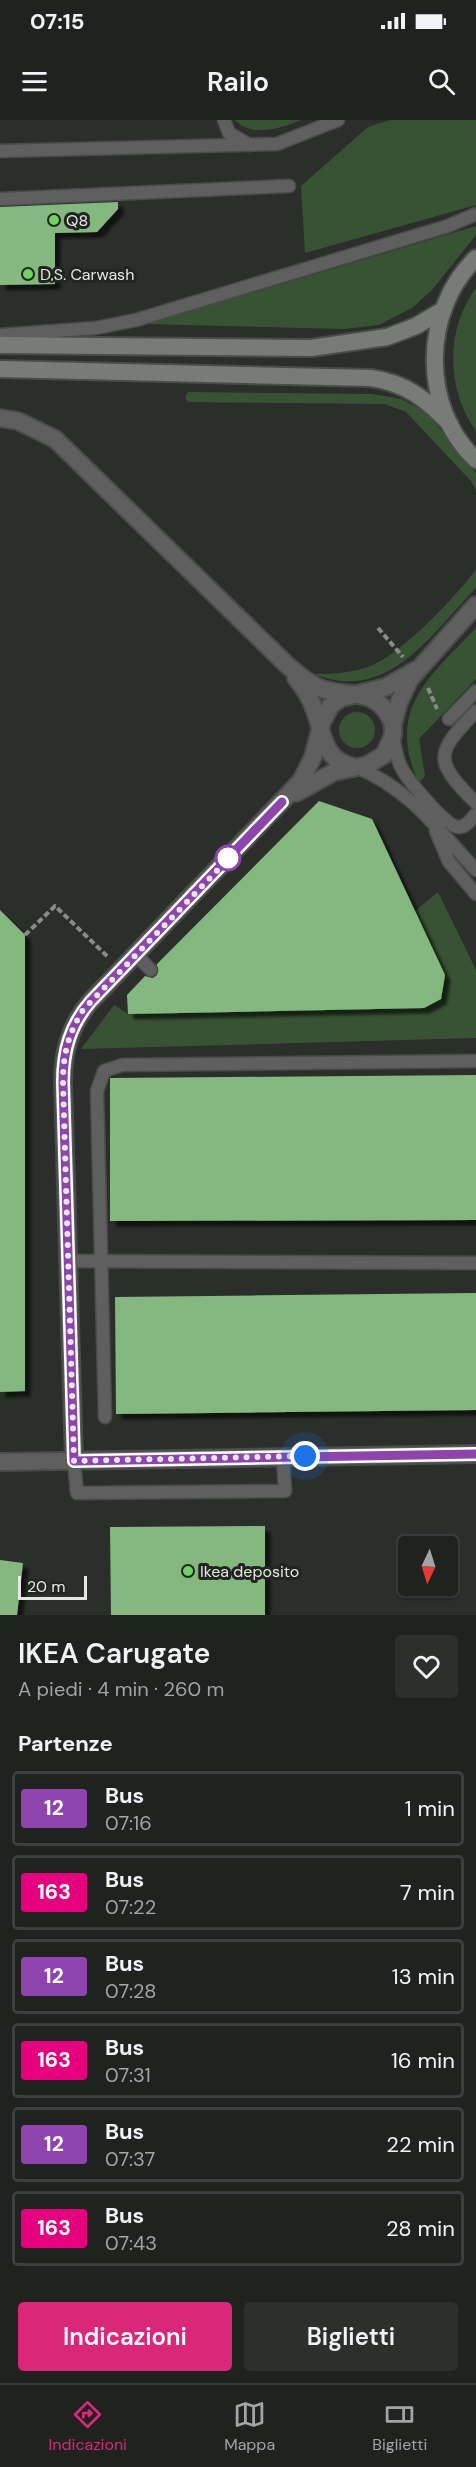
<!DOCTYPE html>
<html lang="it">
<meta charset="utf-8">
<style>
:root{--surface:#202220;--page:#2d2f2d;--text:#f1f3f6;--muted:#a2a4a5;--line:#3d3f3e;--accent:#db2777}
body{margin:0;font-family:"DM Sans",sans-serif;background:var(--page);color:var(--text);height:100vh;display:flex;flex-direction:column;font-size:22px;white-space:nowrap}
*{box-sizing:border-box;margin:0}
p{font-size:20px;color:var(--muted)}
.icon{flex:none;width:33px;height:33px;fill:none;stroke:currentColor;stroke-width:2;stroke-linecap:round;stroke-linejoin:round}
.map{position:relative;height:1495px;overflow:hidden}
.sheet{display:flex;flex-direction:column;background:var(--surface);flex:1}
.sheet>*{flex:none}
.badge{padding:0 12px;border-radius:4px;font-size:21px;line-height:39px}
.needle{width:39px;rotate:184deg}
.controls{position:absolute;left:398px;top:1416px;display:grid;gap:12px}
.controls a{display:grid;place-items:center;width:60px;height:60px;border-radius:6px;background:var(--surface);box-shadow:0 2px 4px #0004,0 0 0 2px var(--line);font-size:30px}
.scale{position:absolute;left:18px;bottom:15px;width:69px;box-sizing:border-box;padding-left:6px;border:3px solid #e5e7e5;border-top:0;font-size:16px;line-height:21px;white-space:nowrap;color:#e5e7e5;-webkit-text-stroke:4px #212421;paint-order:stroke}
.you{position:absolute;width:30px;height:30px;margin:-15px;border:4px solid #fff;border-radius:50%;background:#1a73e8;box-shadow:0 0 0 9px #1a73e833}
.map>.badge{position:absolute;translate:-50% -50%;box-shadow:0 0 0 3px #fff}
h2{padding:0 18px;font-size:22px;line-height:54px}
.round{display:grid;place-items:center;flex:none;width:63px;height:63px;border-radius:6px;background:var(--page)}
.overview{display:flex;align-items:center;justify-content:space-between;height:102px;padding:0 18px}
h1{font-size:28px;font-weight:600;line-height:45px}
.action{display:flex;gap:12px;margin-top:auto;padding:12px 18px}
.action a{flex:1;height:69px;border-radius:6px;background:var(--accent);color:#fff;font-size:24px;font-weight:600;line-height:69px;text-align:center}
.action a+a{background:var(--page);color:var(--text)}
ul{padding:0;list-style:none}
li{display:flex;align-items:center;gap:18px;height:75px;margin:0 12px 9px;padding:0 6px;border:3px solid var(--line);border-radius:6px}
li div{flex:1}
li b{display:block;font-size:22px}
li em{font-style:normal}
li .badge{min-width:66px;font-weight:700;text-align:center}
.status{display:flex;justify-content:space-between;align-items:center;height:42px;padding:0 30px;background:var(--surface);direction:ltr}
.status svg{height:16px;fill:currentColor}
header{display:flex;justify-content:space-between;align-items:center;height:78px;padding:0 18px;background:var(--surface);font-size:27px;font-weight:600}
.menu{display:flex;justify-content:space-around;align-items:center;height:84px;border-top:2px solid var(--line);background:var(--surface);font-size:16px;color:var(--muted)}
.menu a{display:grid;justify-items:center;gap:3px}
.menu .active{color:var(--accent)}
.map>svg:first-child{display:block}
.green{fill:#385334}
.building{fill:#84b87e;filter:url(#shadow)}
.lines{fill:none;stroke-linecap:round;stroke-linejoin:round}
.service-casing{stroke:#494c49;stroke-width:15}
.minor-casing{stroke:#494c49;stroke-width:20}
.secondary-casing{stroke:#494c49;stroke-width:20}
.path{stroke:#888b88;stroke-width:4;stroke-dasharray:6 3;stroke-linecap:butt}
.service{stroke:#5e5f5e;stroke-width:12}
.minor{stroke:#5e5f5e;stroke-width:16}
.secondary{stroke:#797b79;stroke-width:16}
.line-casing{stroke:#fff;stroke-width:14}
.line{stroke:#8e44ad;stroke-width:9}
.walk{stroke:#e5e7e5;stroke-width:6;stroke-dasharray:0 10.8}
.poi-dot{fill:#6dd361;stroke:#212421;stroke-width:2}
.stop-dot{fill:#fff;stroke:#8e44ad;stroke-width:3}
.labels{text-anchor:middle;stroke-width:6;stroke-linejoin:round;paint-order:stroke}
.poi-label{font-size:16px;fill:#e5e7e5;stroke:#212421;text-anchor:start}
</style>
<div class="status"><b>07:15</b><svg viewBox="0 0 49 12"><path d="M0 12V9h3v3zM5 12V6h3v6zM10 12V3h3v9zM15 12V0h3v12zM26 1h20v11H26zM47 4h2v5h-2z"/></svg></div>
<header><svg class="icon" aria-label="menu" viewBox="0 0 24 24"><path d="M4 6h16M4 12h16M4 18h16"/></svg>Railo<svg class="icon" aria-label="search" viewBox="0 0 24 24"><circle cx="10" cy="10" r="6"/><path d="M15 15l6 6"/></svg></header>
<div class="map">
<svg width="476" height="1495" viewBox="0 0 476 1495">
<defs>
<filter id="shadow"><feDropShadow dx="5.5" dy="5.5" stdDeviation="1.5" flood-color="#0009"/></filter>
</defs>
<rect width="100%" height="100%" fill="#2b2e2b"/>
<path class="green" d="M235,0H301C283,8 250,18 235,0Z
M390,0H476V85L305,133L301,66L368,7Z
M476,106V115L432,170L412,188L379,205L344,209L147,204Z
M476,168V311C446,269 445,210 476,168Z
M188,272L372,274L401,279L426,292L476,353V370L471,361L406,292L385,284L188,282L185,277Z
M476,449V468C430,515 388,584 314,554C331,554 348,553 365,548C396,540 457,476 476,449Z
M476,508V559L419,619L425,656L419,663C385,590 429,557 476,508Z
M339 610a18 18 0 1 1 36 0a18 18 0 1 1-36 0Z
M438,772L476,850V918L81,929L114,885L128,894L425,888L441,879L445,855L415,791Z"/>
<path class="building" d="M118,82V89L97,112L55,113V164L0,165V87Z
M319,681L372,699L445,855L441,879L424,888L128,894L127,875L145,856L153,858L157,855V844Z
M0,790L25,815V1271L0,1272Z
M476,955V1100L110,1101V958Z
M476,1173V1290L116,1294L115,1177Z
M265,1406V1495H111L110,1407Z
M0,1440L23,1443L17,1495H0Z"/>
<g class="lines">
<defs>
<path id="service" d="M224,0L229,13L249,25
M0,31L277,24L338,0
M0,79L289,66
M0,215L96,208L136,200L448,106L476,94
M476,591C435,634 433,640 476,683
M449,599L476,571
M393,615C395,626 396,637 401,647C407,659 444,705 458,707C465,708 471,700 476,694
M356,647C410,669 437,709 476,750
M436,711L449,742L476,774
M136,835L151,850
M67,1141L476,1143
M105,1297L97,971L104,951L122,945L476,941
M74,1341L77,1373L285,1371L283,1336"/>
<path id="minor" d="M0,298L18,301L55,319L287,545C298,554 308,564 322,569C353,578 378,567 393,604
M296,558C304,568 311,579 315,591C324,616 323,641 355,647
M296,673L334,652L367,645L384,635L393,615V604L399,582L410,559L476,485
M74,1341L63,962C63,931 70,905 91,881L301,661L313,637L322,602L331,585L341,578L386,567L416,550
M0,1342L476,1334"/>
<path id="secondary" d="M476,138C422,190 420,288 476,340
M0,225L311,228L387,217L416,206L443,190
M0,249L371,258C406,263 426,279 450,304"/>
</defs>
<use href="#service" class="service-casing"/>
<use href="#minor" class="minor-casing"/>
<use href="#secondary" class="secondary-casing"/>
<path class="path" d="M378,508L403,537
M428,568L437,589
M25,815L55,786L108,837"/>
<use href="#service" class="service"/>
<use href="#minor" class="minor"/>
<use href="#secondary" class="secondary"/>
</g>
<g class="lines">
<defs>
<path id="line" d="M282,682L91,881C70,905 63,931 63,962L74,1341L476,1334"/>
</defs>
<use href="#line" class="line-casing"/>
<use href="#line" class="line"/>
<path class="walk" d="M228,738L234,733L83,890C68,914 63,935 63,962L74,1341L305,1336"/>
</g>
<g class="poi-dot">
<circle cx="54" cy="100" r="6"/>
<circle cx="28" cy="154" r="6"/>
<circle cx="188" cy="1451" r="6"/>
</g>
<circle class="stop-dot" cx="228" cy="738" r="12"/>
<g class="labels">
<g class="poi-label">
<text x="66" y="106">Q8</text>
<text x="40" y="160">D.S. Carwash</text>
<text x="200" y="1457">Ikea deposito</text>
</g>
</g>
</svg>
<div class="controls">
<a><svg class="needle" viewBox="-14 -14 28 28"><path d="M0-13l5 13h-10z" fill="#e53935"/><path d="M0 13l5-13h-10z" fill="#a2a4a5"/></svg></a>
</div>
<div class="scale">20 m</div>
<div class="you" style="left:305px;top:1336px"></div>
</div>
<section class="sheet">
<div class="overview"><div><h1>IKEA Carugate</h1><p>A piedi · 4 min · 260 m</p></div><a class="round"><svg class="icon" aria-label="heart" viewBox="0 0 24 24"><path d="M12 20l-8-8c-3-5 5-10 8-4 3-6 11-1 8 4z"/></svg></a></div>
<h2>Partenze</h2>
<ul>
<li><span class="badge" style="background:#8e44ad;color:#fff">12</span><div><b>Bus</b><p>07:16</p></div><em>1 min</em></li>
<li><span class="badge" style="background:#e6007e;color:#fff">163</span><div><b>Bus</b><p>07:22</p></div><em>7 min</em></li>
<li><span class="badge" style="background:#8e44ad;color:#fff">12</span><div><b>Bus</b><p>07:28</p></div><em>13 min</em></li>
<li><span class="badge" style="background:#e6007e;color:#fff">163</span><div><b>Bus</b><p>07:31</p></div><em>16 min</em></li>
<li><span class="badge" style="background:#8e44ad;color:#fff">12</span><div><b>Bus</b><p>07:37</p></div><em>22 min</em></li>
<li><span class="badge" style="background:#e6007e;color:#fff">163</span><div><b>Bus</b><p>07:43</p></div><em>28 min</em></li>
</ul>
<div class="action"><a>Indicazioni</a><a>Biglietti</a></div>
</section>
<nav class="menu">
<a class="active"><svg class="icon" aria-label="directions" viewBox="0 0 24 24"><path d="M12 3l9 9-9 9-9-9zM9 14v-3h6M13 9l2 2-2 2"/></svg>Indicazioni</a>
<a><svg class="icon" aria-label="map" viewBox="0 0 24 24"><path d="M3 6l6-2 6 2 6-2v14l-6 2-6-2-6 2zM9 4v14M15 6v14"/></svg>Mappa</a>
<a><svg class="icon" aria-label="tickets" viewBox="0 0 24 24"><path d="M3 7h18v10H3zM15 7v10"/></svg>Biglietti</a>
</nav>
